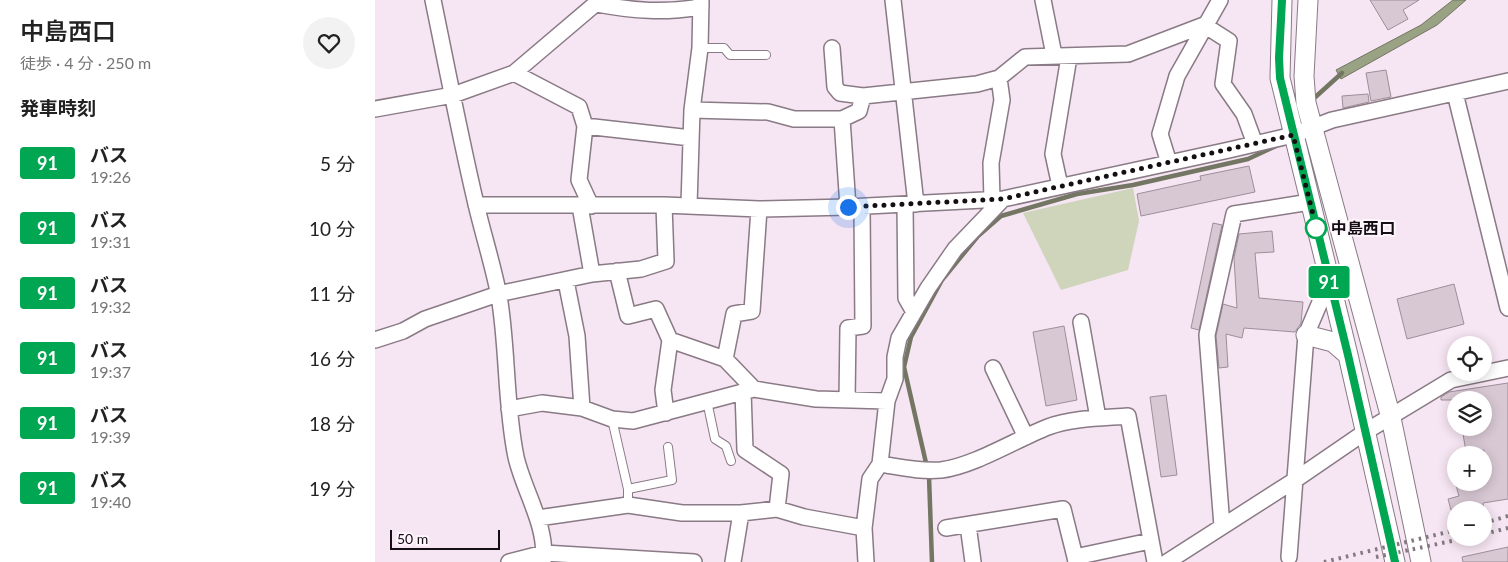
<!DOCTYPE html>
<html lang="ja">
<meta charset="utf-8">
<style>
:root{--surface:#fff;--page:#f2f2f2;--text:#222;--muted:#767676}
body{margin:0;font-family:Lato,"Noto Sans JP",sans-serif;background:var(--page);color:var(--text);height:100vh;display:flex;flex-direction:column;font-size:19px;white-space:nowrap}
*{box-sizing:border-box;margin:0}
p{font-size:16px;color:var(--muted)}
.icon{flex:none;width:28px;height:28px;fill:none;stroke:currentColor;stroke-width:2;stroke-linecap:round;stroke-linejoin:round}
.map{position:relative;flex:1;overflow:hidden}
.panel{display:flex;flex-direction:column;background:var(--surface);width:375px}
.panel>*{flex:none}
.badge{padding:0 10px;border-radius:4px;font-size:18px;line-height:32px}
.fabs{position:absolute;left:1072px;top:336px;display:grid;gap:10px}
.fabs a{display:grid;place-items:center;width:45px;height:45px;border-radius:50%;background:var(--surface);box-shadow:0 2px 12px #0003;font-size:25px}
.scale{position:absolute;left:15px;bottom:12px;width:110px;box-sizing:border-box;padding-left:5px;border:2px solid #140f13;border-top:0;font-size:14px;line-height:18px;white-space:nowrap;color:#140f13;-webkit-text-stroke:4px #fff5fc;paint-order:stroke}
.you{position:absolute;width:25px;height:25px;margin:-12px;border:4px solid #fff;border-radius:50%;background:#1a73e8;box-shadow:0 0 0 8px #1a73e833}
.map>.badge{position:absolute;translate:-50% -50%;box-shadow:0 0 0 2px #fff}
h2{padding:0 20px;font-size:19px;line-height:45px}
.round{display:grid;place-items:center;flex:none;width:52px;height:52px;border-radius:26px;background:var(--page)}
.overview{display:flex;align-items:center;justify-content:space-between;height:85px;padding:0 20px}
h1{font-size:24px;font-weight:600;line-height:38px}
ul{padding:0;list-style:none}
li{display:flex;align-items:center;gap:15px;height:65px;padding:0 20px}
li div{flex:1}
li b{display:block;font-size:19px}
li em{font-style:normal}
li .badge{min-width:55px;font-weight:700;text-align:center}
main{display:flex;flex:1;min-height:0}
.map>svg:first-child{display:block}
.green{fill:#ced5bb}
.water{fill:#9aa284;stroke:#727662}
.lines{fill:none;stroke-linecap:round;stroke-linejoin:round}
.stream{stroke:#727662;stroke-width:4.5}
.building{fill:#d8c8d4;stroke:#9e8e9a}
.service-casing{stroke:#897a85;stroke-width:10}
.minor-casing{stroke:#897a85;stroke-width:18}
.tertiary-casing{stroke:#897a85;stroke-width:21}
.service{stroke:#fff;stroke-width:8}
.minor{stroke:#fff;stroke-width:15}
.tertiary{stroke:#fff;stroke-width:19}
.rail{stroke:#837880;stroke-width:4;stroke-dasharray:2.5 5;stroke-linecap:butt}
.line-casing{stroke:#fff;stroke-width:11}
.line{stroke:#00a651;stroke-width:8}
.walk{stroke:#140f13;stroke-width:5;stroke-dasharray:0 9}
.stop-dot{fill:#fff;stroke:#00a651;stroke-width:2.5}
.labels{text-anchor:middle;stroke-width:4;stroke-linejoin:round;paint-order:stroke}
.stop-label{font-size:16px;font-weight:bold;fill:#140f13;stroke:#fff5fc;text-anchor:start}
</style>
<main>
<section class="panel">
<div class="overview"><div><h1>中島西口</h1><p>徒歩 · 4 分 · 250 m</p></div><a class="round"><svg class="icon" aria-label="heart" viewBox="0 0 24 24"><path d="M12 20l-8-8c-3-5 5-10 8-4 3-6 11-1 8 4z"/></svg></a></div>
<h2>発車時刻</h2>
<ul>
<li><span class="badge" style="background:#00a651;color:#fff">91</span><div><b>バス</b><p>19:26</p></div><em>5 分</em></li>
<li><span class="badge" style="background:#00a651;color:#fff">91</span><div><b>バス</b><p>19:31</p></div><em>10 分</em></li>
<li><span class="badge" style="background:#00a651;color:#fff">91</span><div><b>バス</b><p>19:32</p></div><em>11 分</em></li>
<li><span class="badge" style="background:#00a651;color:#fff">91</span><div><b>バス</b><p>19:37</p></div><em>16 分</em></li>
<li><span class="badge" style="background:#00a651;color:#fff">91</span><div><b>バス</b><p>19:39</p></div><em>18 分</em></li>
<li><span class="badge" style="background:#00a651;color:#fff">91</span><div><b>バス</b><p>19:40</p></div><em>19 分</em></li>
</ul>
</section>
<div class="map">
<svg width="1133" height="562" viewBox="0 0 1133 562">
<rect width="100%" height="100%" fill="#f6e5f2"/>
<path class="green" d="M758,188L764,221L753,270L686,290L648,213Z"/>
<path class="water" d="M1078,0H1091L1062,25L966,79L961,70L1046,25Z"/>
<g class="lines">
<path class="stream" d="M936,101L967,73
M557,562L554,476L529,367L536,337L567,280L603,236L626,216L702,194L758,185L873,159L901,146"/>
</g>
<path class="building" d="M995,0H1044L1028,10L1033,19L1013,30Z
M1011,70L1016,97L996,101L991,73Z
M993,94L994,102L968,108L967,96Z
M874,166L880,192L766,216L762,194L826,180L825,176Z
M838,223L847,225L824,330L816,328Z
M897,231L899,252L880,253L884,298L928,302L926,323L920,332L869,328L867,338L851,334L853,367L844,368L841,336L848,304L862,308L859,258L864,234Z
M1079,284L1089,324L1032,339L1022,299Z
M689,326L702,400L671,406L658,332Z
M1133,383V499L1108,503L1109,510H1076L1073,499L1084,496L1080,482H1109V450L1091,452L1087,428H1109V400H1066V397L1074,392Z
M791,395L802,475L786,477L775,397Z
M1133,547V562H1088L1087,557Z"/>
<g class="lines">
<defs>
<path id="service" d="M325,48H349L355,55H391
M332,401L340,439L351,446L356,461
M237,419L253,489V505
M253,489L297,480L293,447"/>
<path id="minor" d="M58,0C72,68 85,136 101,204C108,234 118,265 124,296C133,349 130,404 141,457C149,492 173,527 168,562
M518,0L541,204
M668,0L679,55
M222,4C260,11 288,13 326,7
M457,48L460,87L465,93L488,96L602,84L624,78L650,57L753,54L829,25L854,41L848,84L869,114L880,144
M139,73L204,107L210,126L204,180L216,206
M1080,93L1133,308
M0,109L78,95L139,73L225,0
M317,110L393,112L419,119H467L484,111L488,96
M467,119L473,207
M210,126L316,138
M794,163L785,134L802,76L845,0
M685,186L678,154L694,57
M617,200L616,163L627,100L624,78
M101,205H289L384,209L473,207L628,199
M314,205L317,110L325,48L326,0
M530,205L531,298L539,312
M205,206L217,274
M242,271L253,316L281,309L295,340L288,390L291,413
M191,281L202,336L207,408
M706,322L723,418
M0,340L28,331L50,319L123,294L217,274L266,269L291,261L289,205
M295,340L350,359L379,389
M350,359L359,314L377,311L384,209
M618,368L651,437
M368,391L370,450L406,474L402,509
M472,400L473,328L488,326L487,207
M134,409L167,403L207,408L237,419L258,421L379,389L441,399L512,401
M505,464C525,467 545,472 566,470C599,466 642,439 673,427C697,418 727,418 753,416L780,562
M163,518L253,505L307,513H366L402,509L429,517L489,528
M593,525L598,562
M847,526L832,335L859,214L935,202
M571,528L688,509L700,557
M914,557L931,335L954,281
M134,562L169,553L319,562
M358,562L366,513
M491,562L489,528L495,479L505,464L512,401L520,379V357L524,338L553,288L580,249L628,199L854,150L918,135L957,120L1133,81
M701,562L700,557L775,541
M792,562L920,480L990,432L1076,380L1133,368"/>
<path id="tertiary" d="M907,0L905,78L973,355L1020,562
M933,0L929,76L931,103L1016,418L1046,562
M931,335L958,342L973,355"/>
</defs>
<use href="#service" class="service-casing"/>
<use href="#minor" class="minor-casing"/>
<use href="#tertiary" class="tertiary-casing"/>
<use href="#service" class="service"/>
<use href="#minor" class="minor"/>
<use href="#tertiary" class="tertiary"/>
<path class="rail" d="M1109,523L1133,516
M1109,534L1133,528
M1001,557L1091,538
M949,562L1081,530"/>
</g>
<g class="lines">
<defs>
<path id="line" d="M907,0L904,58L905,78L973,355L1020,562"/>
</defs>
<use href="#line" class="line-casing"/>
<use href="#line" class="line"/>
<path class="walk" d="M473,207L628,199L918,135L943,234L941,228"/>
</g>
<circle class="stop-dot" cx="941" cy="228" r="10"/>
<g class="labels">
<g class="stop-label">
<text x="956" y="234">中島西口</text>
</g>
</g>
</svg>
<div class="fabs">
<a><svg class="icon" aria-label="locate" viewBox="0 0 24 24"><circle cx="12" cy="12" r="6"/><path d="M12 2v4M12 18v4M2 12h4M18 12h4"/></svg></a>
<a><svg class="icon" aria-label="layers" viewBox="0 0 24 24"><path d="M12 4l9 5-9 5-9-5zM3 14l9 5 9-5"/></svg></a>
<a>+</a>
<a>−</a>
</div>
<div class="scale">50 m</div>
<div class="you" style="left:473px;top:207px"></div>
<b class="badge" style="left:954px;top:282px;background:#00a651;color:#fff">91</b>
</div>
</main>
